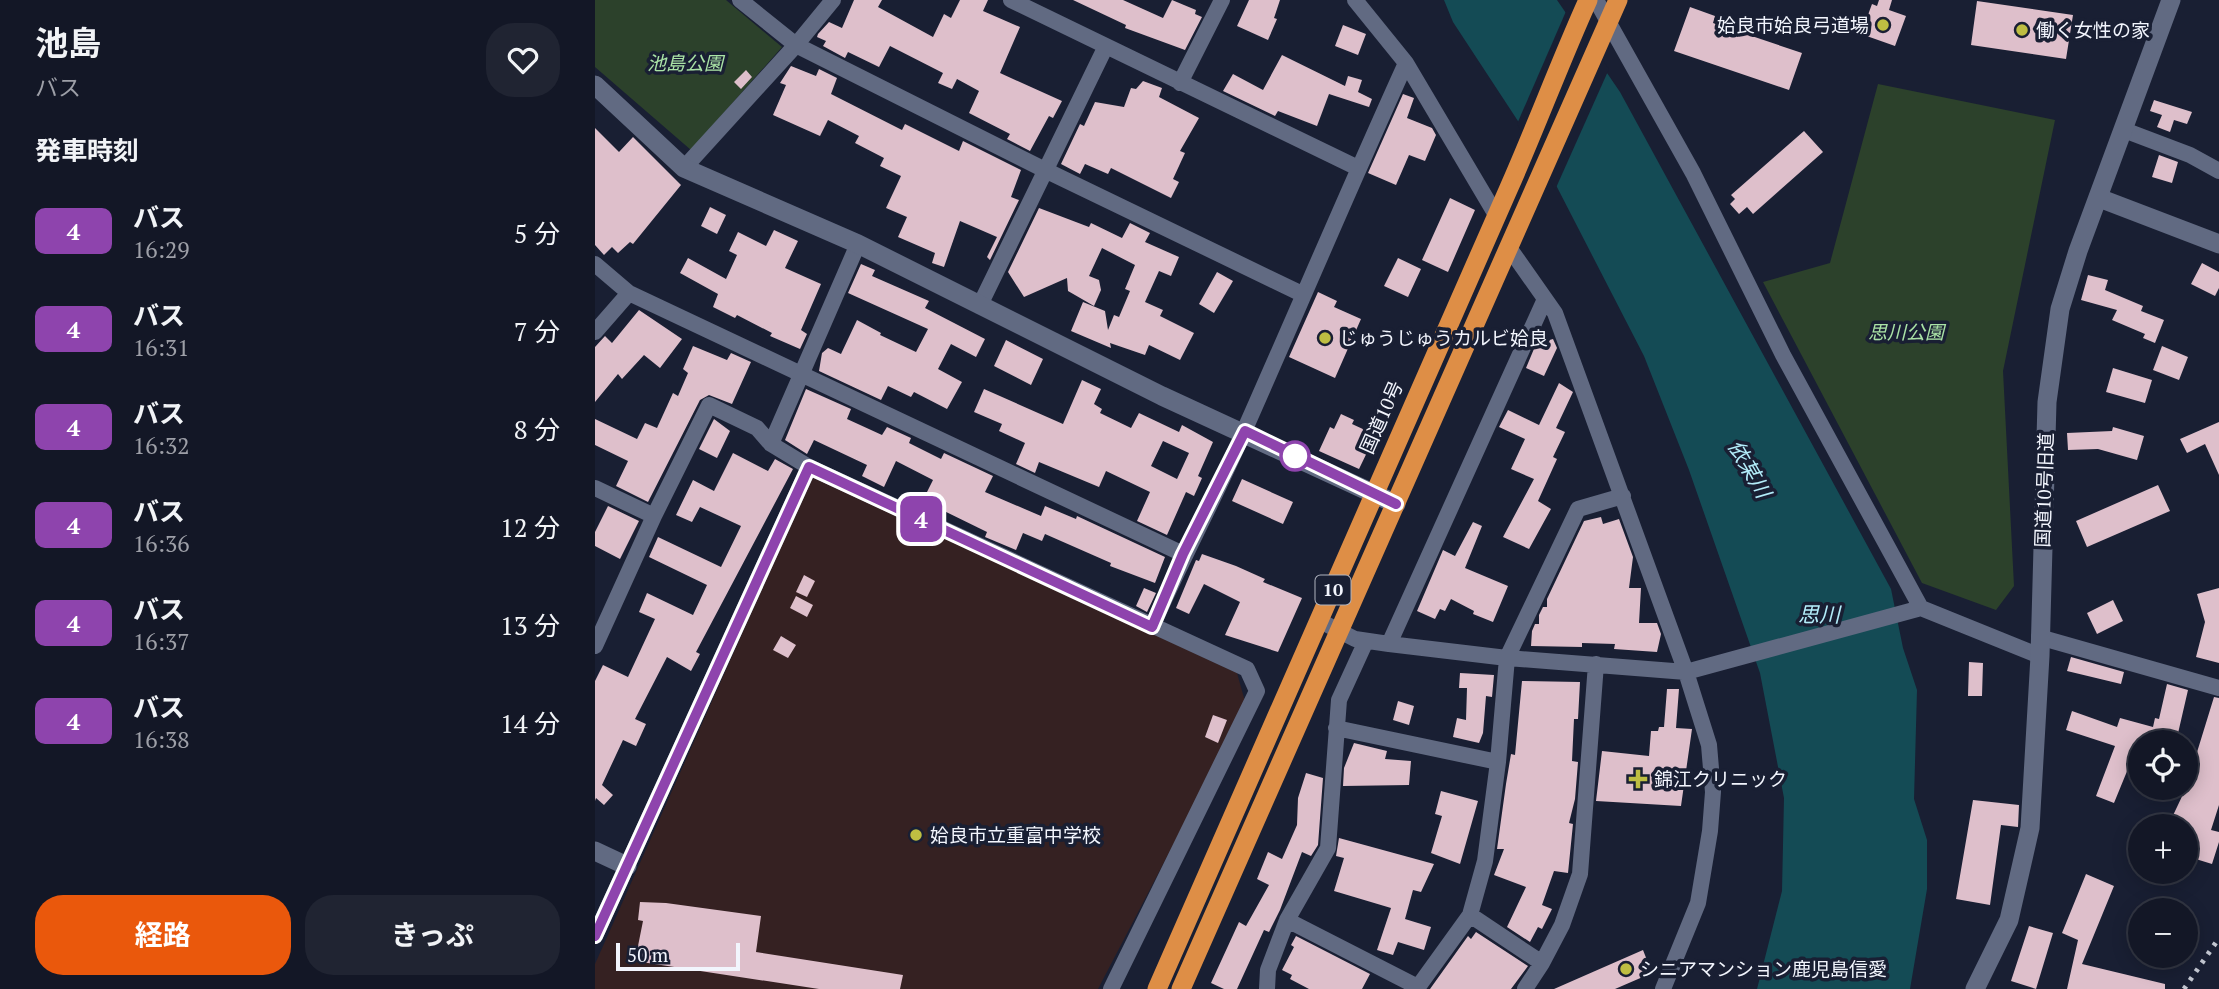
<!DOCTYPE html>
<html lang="ja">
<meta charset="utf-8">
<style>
:root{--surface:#131726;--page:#202432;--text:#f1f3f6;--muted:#9d9fa7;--line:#323643;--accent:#ea580c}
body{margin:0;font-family:"PT Serif","Noto Sans JP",serif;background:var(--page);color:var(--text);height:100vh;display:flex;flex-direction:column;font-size:26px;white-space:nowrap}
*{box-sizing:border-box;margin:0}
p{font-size:23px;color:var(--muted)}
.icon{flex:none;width:38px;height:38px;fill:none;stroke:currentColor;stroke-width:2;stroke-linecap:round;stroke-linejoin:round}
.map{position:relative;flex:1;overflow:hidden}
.sheet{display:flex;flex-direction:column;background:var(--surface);width:595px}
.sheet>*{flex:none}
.badge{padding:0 14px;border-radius:10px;font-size:24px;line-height:46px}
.controls{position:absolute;left:1533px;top:730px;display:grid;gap:14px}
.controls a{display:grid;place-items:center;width:70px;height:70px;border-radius:50%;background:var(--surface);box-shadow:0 4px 18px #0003,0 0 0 2px var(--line);font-size:35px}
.scale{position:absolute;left:21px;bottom:18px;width:124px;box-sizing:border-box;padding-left:7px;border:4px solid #f2f5fd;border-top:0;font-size:19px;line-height:24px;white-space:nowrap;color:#f2f5fd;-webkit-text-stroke:5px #191f33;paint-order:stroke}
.map>.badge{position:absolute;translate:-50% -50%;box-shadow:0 0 0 4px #fff}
h2{padding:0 35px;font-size:26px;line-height:63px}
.round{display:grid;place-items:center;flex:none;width:74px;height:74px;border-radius:28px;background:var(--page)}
.headline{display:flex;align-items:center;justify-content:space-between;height:119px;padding:0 35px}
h1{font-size:33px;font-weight:700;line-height:52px}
.cta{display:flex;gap:14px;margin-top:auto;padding:14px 35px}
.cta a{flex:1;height:80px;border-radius:28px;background:var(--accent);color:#fff;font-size:28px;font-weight:700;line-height:80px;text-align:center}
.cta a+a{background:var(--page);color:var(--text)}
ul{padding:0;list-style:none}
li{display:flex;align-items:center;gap:21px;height:98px;padding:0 35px}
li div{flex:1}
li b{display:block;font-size:26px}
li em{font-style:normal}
li .badge{min-width:77px;font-weight:700;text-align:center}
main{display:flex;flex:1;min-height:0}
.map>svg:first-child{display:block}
.education{fill:#352122}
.green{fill:#2c412b}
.water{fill:#144b55}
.pier{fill:#191f33}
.building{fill:#debfcb;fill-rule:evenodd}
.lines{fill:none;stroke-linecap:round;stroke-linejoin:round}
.minor{stroke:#616a82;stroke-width:16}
.tertiary{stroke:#616a82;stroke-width:19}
.trunk{stroke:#de8e46;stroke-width:19}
.rail{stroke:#c2c6d0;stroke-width:5;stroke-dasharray:3.5 7;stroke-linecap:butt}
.line-casing{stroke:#fff;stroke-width:16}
.line{stroke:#8e44ad;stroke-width:10}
.poi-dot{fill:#bebe42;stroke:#191f33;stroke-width:2.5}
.stop-dot{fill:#fff;stroke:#8e44ad;stroke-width:3.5}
.labels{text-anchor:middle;stroke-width:7;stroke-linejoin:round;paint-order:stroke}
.shield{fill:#191f33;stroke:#b1b5c0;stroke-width:2}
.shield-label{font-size:18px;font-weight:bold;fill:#f2f5fd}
.poi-label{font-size:19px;fill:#f2f5fd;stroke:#191f33;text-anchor:start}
.park-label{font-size:19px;font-style:italic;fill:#aae3a6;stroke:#191f33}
.street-label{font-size:19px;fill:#f2f5fd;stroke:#191f33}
.water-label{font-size:21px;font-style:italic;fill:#b3edfa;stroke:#191f33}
</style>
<main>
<section class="sheet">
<div class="headline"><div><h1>池島</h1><p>バス</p></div><a class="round"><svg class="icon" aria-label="heart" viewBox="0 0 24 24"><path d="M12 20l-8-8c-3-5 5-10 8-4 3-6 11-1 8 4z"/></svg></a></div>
<h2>発車時刻</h2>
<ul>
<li><span class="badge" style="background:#8e44ad;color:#fff">4</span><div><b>バス</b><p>16:29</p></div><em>5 分</em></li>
<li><span class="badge" style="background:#8e44ad;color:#fff">4</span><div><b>バス</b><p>16:31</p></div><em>7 分</em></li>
<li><span class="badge" style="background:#8e44ad;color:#fff">4</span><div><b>バス</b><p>16:32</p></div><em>8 分</em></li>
<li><span class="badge" style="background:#8e44ad;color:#fff">4</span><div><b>バス</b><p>16:36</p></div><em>12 分</em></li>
<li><span class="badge" style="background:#8e44ad;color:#fff">4</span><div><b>バス</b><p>16:37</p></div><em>13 分</em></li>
<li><span class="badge" style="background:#8e44ad;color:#fff">4</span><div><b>バス</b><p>16:38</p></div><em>14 分</em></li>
</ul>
<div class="cta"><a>経路</a><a>きっぷ</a></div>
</section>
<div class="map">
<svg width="1624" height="989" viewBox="0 0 1624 989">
<rect width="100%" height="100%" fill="#191f33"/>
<path class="education" d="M218,474L642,673L651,705L503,989H0V964Z"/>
<path class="green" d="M0,0H131L187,47L96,150L0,67Z
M1283,84L1460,120L1408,371L1419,586L1401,610L1327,583L1168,282L1235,263Z"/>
<path class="water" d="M849,0H962L1025,92L1296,589L1308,648L1322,690L1319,799L1332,840V889L1315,989H1162L1187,891L1189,798L1165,673L1094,470L1049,356L946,156L858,22Z"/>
<path class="pier" d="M972,9L1014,69L960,190L922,124Z"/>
<path class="building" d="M259,0H287L283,7L338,37L349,14L356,18L365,0H393L388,11L425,27L405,73L467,101L458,118L454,116L435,151L412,139L415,134L374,113L384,91L362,79L357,89L343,83L348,73L295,46L284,67L253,52L250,58L228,46L231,41L222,37L223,34L234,22L247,28Z
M478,0H528L568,18L577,0L601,10L600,14L607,17L590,50L530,28L531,25Z
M654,0H685L679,18L682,19L673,40L642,26Z
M1284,0H1297L1294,10L1311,16L1300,46L1266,34L1277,4L1282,6Z
M1382,1L1478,15L1471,59L1376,45Z
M1095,7L1120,16L1118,23L1207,53L1194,90L1079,51Z
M748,25L771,34L763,55L740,46Z
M687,55L750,86L753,76L767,80L763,92L777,99L774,107L734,94L722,126L683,111L680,116L628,91L638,74L668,90Z
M196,66L221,76L224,69L242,78L236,94L307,130L310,124L364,151L368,141L426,170L416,197L424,200L395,260L392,257L402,237L365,221L349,267L337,263L340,253L303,237L312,217L291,208L306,176L285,166L289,158L260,143L264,136L233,120L225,136L178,115L191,85L185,83Z
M151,70L157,77L146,89L139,82Z
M548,81L567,88L564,97L604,118L585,151L590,153L578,179L584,182L576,198L516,168L513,174L490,164L485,174L466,164L485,124L489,126L500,102L529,107L536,88L541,89Z
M808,94L819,98L812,118L837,128L841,135L830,161L814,155L801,185L773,173Z
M1559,100L1597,112L1592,124L1579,120L1575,132L1562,127L1567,115L1555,111Z
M0,128L24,152L38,137L86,185L38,244L35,242L23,253L17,247L9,255L0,245Z
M1209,131L1228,152L1158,214L1152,207L1144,214L1135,204L1140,199L1136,195Z
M1564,155L1583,162L1577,183L1557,177Z
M855,198L880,210L853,272L827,260Z
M115,207L131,215L122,234L106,226Z
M444,208L494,227L496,223L527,238L535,223L555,233L550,242L584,257L576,276L564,271L550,302L568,310L565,316L599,333L585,360L554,345L550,355L515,343L516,348L476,331L488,302L510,311L513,330L519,315L524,317L535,291L530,289L540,265L507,248L494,276L504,280L506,290L499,306L473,291L472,278L429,297L413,272Z
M179,230L203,241L190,268L226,284L206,330L212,334L205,349L175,336L177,333L142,315L140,318L118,307L123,294L85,273L93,258L131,279L142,255L134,251L143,232L171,246Z
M803,258L826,269L813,297L789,286Z
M1607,263L1624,272V288L1620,296L1596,284Z
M266,264L280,270L277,276L334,301L330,308L390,339L381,357L356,344L343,369L367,382L352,409L319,392L316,397L293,386L286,400L224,371L227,353L233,348L246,354L262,320L286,333L285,335L321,352L333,329L253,293Z
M622,272L638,281L619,313L604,304Z
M1493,275L1513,280L1510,290L1548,306L1546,311L1569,320L1560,343L1548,338L1550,334L1517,320L1522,310L1486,300Z
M723,292L742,301L739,307L766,319L740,378L694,357Z
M44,310L87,339L65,368L49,355L27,379L23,374L0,402V347L10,336L17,343Z
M958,339L962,348L949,376L931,368L941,344Z
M411,340L448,359L436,385L399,366Z
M98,346L132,360L136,353L156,362L137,404L114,395L105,400L53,502L21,486L33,461L0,445V419L42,439L50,423L62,428L78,393L83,396L93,373L88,369Z
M1567,346L1593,357L1584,380L1558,370Z
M1518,368L1557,380L1550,403L1511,392Z
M487,380L506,389L499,404L507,409L505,413L536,428L544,413L584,432L587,425L618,442L603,476L607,478L599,496L591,492L572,535L542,521L555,492L511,471L504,487L444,462L440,473L421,464L430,443L404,431L407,424L379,412L389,389L468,424ZM568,441L594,453L582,479L556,466Z
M964,383L978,392L961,428L970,432L958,457L962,459L943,501L956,509L934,549L908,537L939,479L916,469L930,439L904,427L913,410L944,425Z
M211,389L256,409L252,419L287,435L292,427L316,438L314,443L346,459L349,453L398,476L390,492L446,516L450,506L481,519L482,516L570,557L560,583L515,566L516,563L450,534L447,541L428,533L421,550L390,537L392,532L343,508L341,514L325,506L338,480L301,461L289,487L267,476L272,465L219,440L212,454L190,440Z
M746,414L759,420L757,424L770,430L768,435L778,440L764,469L724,451L735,427L739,429Z
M119,419L135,431L122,458L104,449Z
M1624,422V475L1610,444L1592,453L1585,439Z
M1518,427L1549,436L1542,460L1503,449L1473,450L1472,433L1517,431Z
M138,453L173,471L180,459L198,469L101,652L105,654L96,671L72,657L40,719L51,724L41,746L28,740L7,785L18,795L9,805L1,798L0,801V681L8,665L33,677L60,619L44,612L52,593L98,615L112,585L54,557L63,537L126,567L146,526L105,507L97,522L81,515L98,480L119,491Z
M647,479L698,502L688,524L637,501Z
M1563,485L1575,511L1492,547L1481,521Z
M13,506L44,521L25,559L0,546V532Z
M1006,517L1008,524L1024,519L1038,557L1034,588H1046L1044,623H1062L1066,634L1062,652L1019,649L1020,644L987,643V647L936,646L937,631L940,624H944V615L948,607H952V599L989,521Z
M878,522L887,526L870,568L913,586L898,622L878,614L879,611L856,599L850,611L845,609L840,619L822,611L848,550L860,556Z
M607,554L641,566L670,579L668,582L707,598L683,652L630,635L645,602L609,584L594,614L581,608L601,560L604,561Z
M209,575L220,581L212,597L201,592Z
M549,588L561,593L552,612L541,606Z
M1624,588V663L1601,657L1610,622L1602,594Z
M201,596L218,605L212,617L195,608Z
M1518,600L1528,621L1502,634L1492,613Z
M186,636L201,645L193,658L178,650Z
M1476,657L1529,672L1526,684L1472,671Z
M1374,662L1388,663L1387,696H1373Z
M865,673L899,675L897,697L891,696L888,733L884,743L858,737L862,718L871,720L872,688H864Z
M927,681L985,682L983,719H979L977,761L983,762L980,799L974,823L978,824L973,873L959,871L947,905L957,909L947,929L943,927L935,942L912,927L931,887L899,875L909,849H902L911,784L916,754L920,755Z
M1572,684L1593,690L1581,742H1544L1519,803L1501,796L1520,746L1471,730L1477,711L1522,727L1525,718L1558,727L1560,718L1564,719Z
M1072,689H1084L1081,728L1097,729L1086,806L1001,801L1007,751L1054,756L1056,731H1063L1064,727H1069Z
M1619,697L1624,698V805L1616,830L1624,832V842L1617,864L1591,856V826H1573L1591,788Z
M803,701L819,706L814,725L798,720Z
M618,715L632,720L623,743L610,737Z
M759,743L792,751L790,759L816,761L814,785L748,786L749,768Z
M711,773L728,778L723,845L716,856L707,852L685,910L674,932L669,930L642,989H629L616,983L644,922L651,926L674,885L662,879L673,852L687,859L702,825L703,798Z
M846,791L883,801L865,864L836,853L847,816L840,814Z
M1378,800L1424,805L1423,827L1406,825L1395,905L1361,899Z
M744,838L839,864L826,892L818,890L810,919L836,927L829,950L803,942L798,955L782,950L796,908L739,891L749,858L741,856Z
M1491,874L1519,886L1487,964L1570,984V989H1472L1483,940L1467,933Z
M45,902L71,903L166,916L161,952L308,975L305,989H224L40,961L48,921L43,920Z
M1434,926L1458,933L1441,989L1416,981Z
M881,932L933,966L916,989H835L873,936L876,939Z
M701,936L775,974L767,989H714L695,979L697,975L687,970L699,947L696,945Z
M1048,950L1057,973L1020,989H959Z"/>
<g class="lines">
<path class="minor" d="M145,0L201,45L452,171L707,294
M416,0L763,168
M760,0L811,63L901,215
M1001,0L1098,173L1188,355L1326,608
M585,83L627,0
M1529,130L1595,155L1624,171
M89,168L201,45L238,0
M915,249L960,313L1091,672L1114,745L1118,792L1115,831L1103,903L1068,989
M0,264L34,293L588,554
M385,305L510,48
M0,332L34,293
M176,444L263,244
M0,488L59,516L114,405L162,428L176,444L214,467L652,669L662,691L516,989
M725,621L760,639L794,644L912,658L1091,672L1326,608L1445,656
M557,627C586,560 621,496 650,429C704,307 756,184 811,63
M1444,637L1624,688
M794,644L950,299
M0,646L59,516
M1001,664L985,874L967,925L947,963L875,915L890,861L903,762L912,658L983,509L1028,496
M741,728L903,762
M692,920L823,987L875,915
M0,936L214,467
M672,989L673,970L692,920L733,848L744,700L771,641
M930,989L947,963"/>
<path class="tertiary" d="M0,85L89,168L263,244L567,396L801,504
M1504,198L1624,244
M0,851L32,866
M1380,989L1414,920L1435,828L1445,656L1452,402L1465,309L1483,251L1576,0"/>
<path class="trunk" d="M562,989C681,723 794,455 913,190C941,127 965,62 993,0
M586,989L1023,0"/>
<path class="rail" d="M1589,989L1624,938"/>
</g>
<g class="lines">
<defs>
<path id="line" d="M0,936L214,467L557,627L588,554L650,431L801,504"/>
</defs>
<use href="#line" class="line-casing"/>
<use href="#line" class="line"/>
</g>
<g class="poi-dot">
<circle cx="1288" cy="25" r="7"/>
<circle cx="1427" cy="30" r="7"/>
<circle cx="730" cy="338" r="7"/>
<path d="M1039.5 768.5h7v7h7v7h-7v7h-7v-7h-7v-7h7z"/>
<circle cx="321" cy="835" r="7"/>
<circle cx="1031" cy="969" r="7"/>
</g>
<circle class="stop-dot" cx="700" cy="456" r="14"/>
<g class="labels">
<rect class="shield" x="720.5" y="575.5" width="35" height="29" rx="5"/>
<g class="shield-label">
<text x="738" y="596">10</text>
</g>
<g class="poi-label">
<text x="1274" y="32" text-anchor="end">姶良市姶良弓道場</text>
<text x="1441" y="37">働く女性の家</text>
<text x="744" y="345">じゅうじゅうカルビ姶良</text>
<text x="1059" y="786">錦江クリニック</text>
<text x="335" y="842">姶良市立重富中学校</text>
<text x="1045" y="976">シニアマンション鹿児島信愛</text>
</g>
<g class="park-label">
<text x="90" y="70">池島公園</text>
<text x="1311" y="339">思川公園</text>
</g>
<g class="street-label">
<text transform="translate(786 417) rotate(-66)" y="7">国道10号</text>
<text transform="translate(1449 490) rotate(-88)" y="7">国道10号旧道</text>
</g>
<g class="water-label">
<text transform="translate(1154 469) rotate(60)" y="7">依某川</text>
<text x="1224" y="622">思川</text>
</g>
</g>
</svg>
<div class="controls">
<a><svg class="icon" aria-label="locate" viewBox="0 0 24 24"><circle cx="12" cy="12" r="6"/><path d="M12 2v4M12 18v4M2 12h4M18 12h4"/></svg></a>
<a>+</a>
<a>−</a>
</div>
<div class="scale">50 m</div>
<b class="badge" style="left:326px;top:519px;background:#8e44ad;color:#fff">4</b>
</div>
</main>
